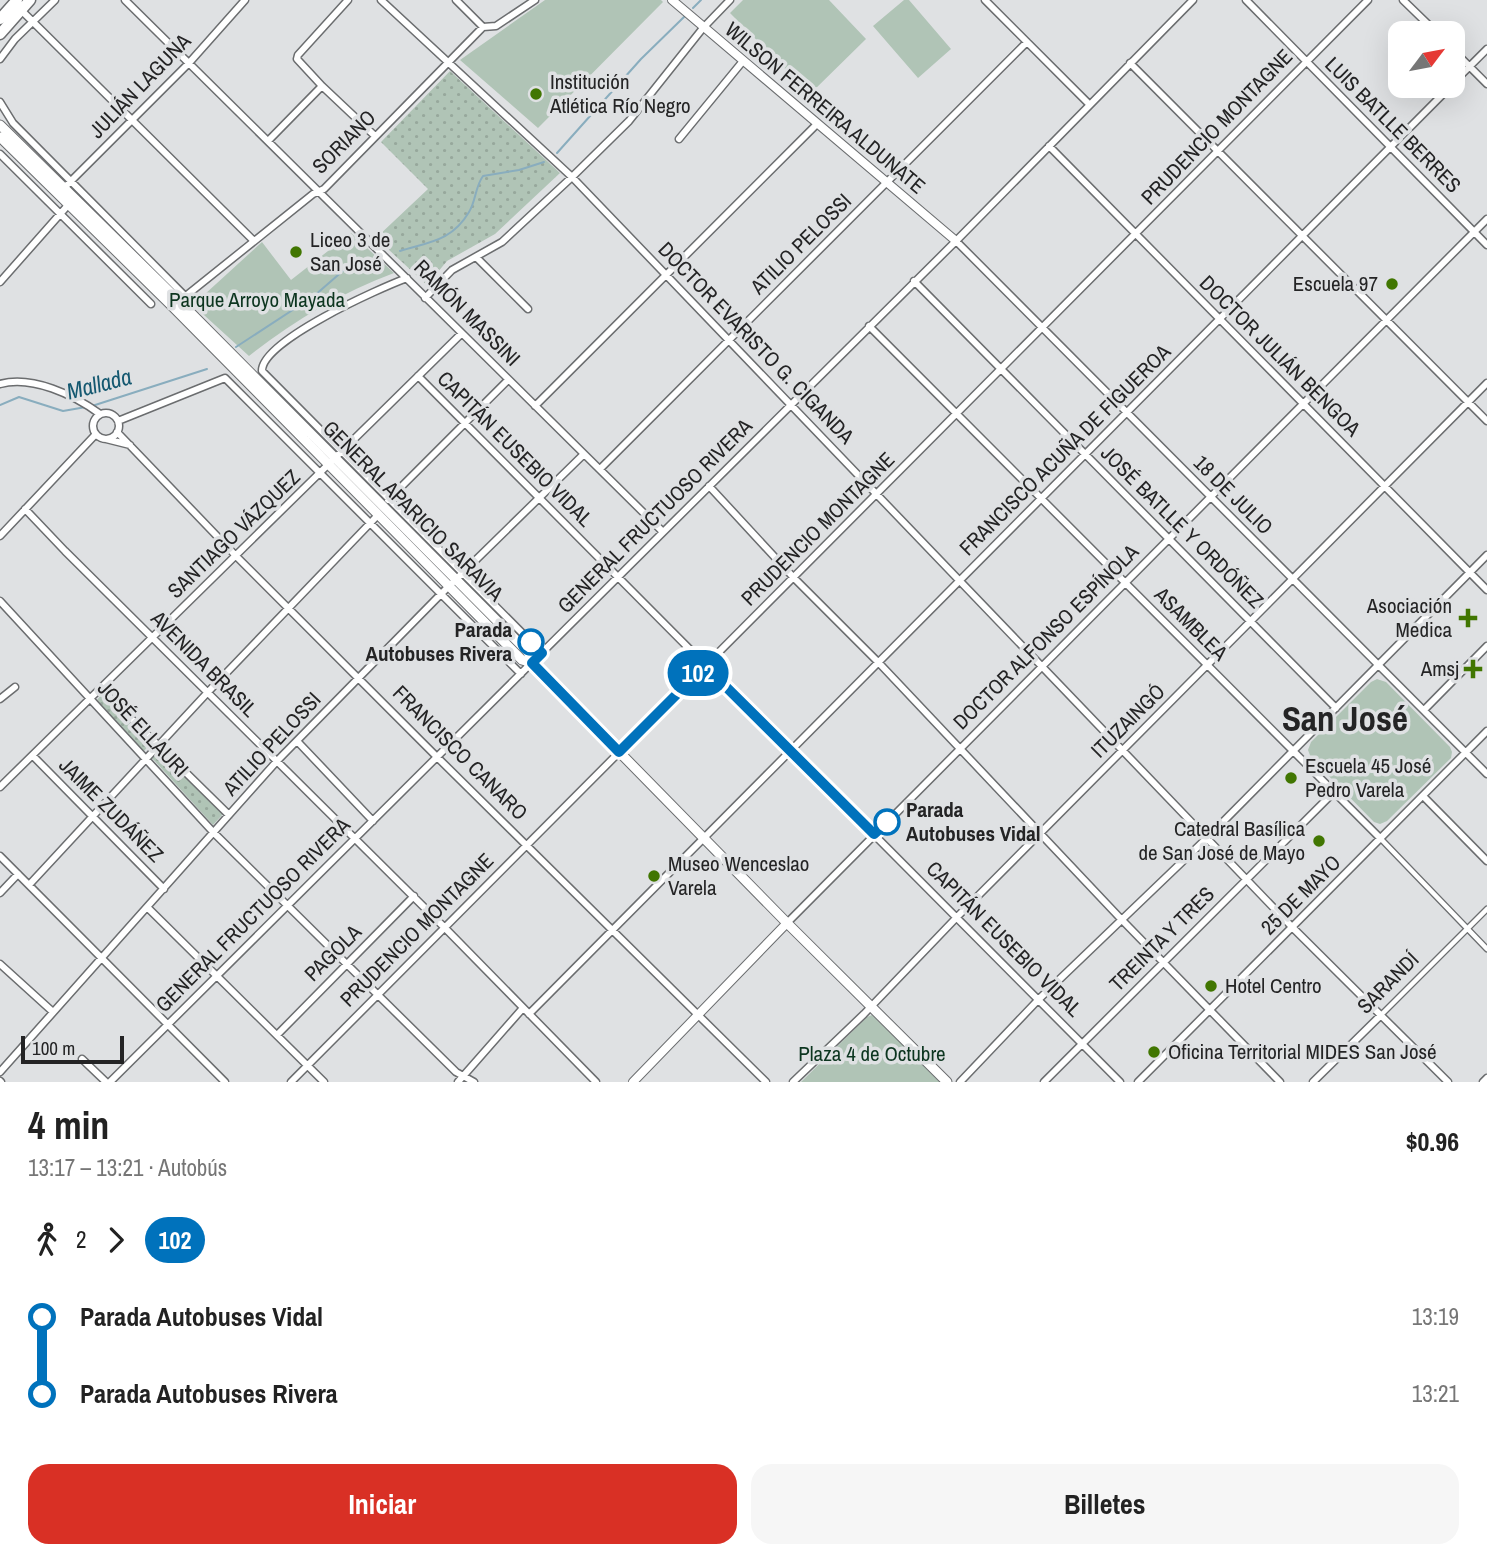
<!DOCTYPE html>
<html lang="es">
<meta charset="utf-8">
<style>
:root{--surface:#fff;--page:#f6f6f6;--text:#222;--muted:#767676;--accent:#d93025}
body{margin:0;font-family:"Archivo Narrow",sans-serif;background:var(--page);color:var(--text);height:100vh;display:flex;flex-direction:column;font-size:26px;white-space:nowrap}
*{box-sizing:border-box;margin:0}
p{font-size:23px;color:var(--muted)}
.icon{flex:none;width:38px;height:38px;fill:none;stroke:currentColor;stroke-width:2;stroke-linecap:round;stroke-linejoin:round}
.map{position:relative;height:1082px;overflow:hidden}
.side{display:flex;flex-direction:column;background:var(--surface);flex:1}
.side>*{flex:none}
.badge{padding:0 14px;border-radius:23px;font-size:24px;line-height:46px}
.needle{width:46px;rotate:58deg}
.controls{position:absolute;left:1388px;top:21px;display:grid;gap:14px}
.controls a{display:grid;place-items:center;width:77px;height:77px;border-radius:14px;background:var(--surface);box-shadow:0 7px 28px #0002;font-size:35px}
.scale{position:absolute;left:21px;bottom:18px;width:103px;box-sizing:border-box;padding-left:7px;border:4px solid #242425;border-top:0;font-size:19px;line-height:24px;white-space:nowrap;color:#242425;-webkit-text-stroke:5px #dfe1e3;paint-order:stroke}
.map>.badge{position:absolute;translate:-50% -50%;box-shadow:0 0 0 4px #fff}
.legs{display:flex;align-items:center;gap:10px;height:77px;padding:0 28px;font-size:23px}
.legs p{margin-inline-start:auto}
.head{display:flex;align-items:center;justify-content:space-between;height:119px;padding:0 28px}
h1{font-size:38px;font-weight:700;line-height:52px}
.button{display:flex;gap:14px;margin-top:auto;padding:14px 28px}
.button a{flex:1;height:80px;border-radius:21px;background:var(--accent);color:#fff;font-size:28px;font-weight:700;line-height:80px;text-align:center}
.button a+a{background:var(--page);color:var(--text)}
ul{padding:0 28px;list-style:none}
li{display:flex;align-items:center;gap:24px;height:77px;font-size:26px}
li i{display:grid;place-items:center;width:10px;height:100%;margin:0 9px;background:currentColor}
li i::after{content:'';width:18px;height:18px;margin:-9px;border:5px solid;border-radius:50%;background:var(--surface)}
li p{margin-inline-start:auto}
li:first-child i{background:linear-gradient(#0000 50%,currentColor 0)}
li:last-child i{background:linear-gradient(currentColor 50%,#0000 0)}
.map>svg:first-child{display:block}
.grass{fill:url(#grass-dots)}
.park{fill:#b0c4b6}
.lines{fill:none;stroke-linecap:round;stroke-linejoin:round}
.stream{stroke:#89adbe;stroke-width:2}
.pedestrian-casing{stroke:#6b6d6f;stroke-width:7}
.minor-casing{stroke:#6b6d6f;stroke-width:9}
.tertiary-casing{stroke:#6b6d6f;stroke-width:10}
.secondary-casing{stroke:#6b6d6f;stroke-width:11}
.trunk-casing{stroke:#6b6d6f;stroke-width:13}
.pedestrian{stroke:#fff;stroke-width:4.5}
.minor{stroke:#fff;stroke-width:6}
.tertiary{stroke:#fff;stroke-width:8}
.secondary{stroke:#fff;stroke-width:9}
.trunk{stroke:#fff;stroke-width:10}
.line-1-casing{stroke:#fff;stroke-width:16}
.line-1{stroke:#0072bc;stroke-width:10}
.poi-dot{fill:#417601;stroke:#dfe1e3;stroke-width:2.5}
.stop-1-dot{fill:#fff;stroke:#0072bc;stroke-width:3.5}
.labels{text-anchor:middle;stroke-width:7;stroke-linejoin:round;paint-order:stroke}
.poi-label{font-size:21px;fill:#242425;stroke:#dfe1e3;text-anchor:start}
.street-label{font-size:21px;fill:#242425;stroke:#dfe1e3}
.park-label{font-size:21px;fill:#0c351f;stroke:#dfe1e3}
.stop-label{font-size:21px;font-weight:bold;fill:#242425;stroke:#dfe1e3;text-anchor:end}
.water-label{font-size:23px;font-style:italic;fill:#145870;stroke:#dfe1e3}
.town-label{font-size:35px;font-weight:bold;fill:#242425;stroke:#dfe1e3}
</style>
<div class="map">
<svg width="1487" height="1082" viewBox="0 0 1487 1082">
<defs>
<pattern id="grass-dots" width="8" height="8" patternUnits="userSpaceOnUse" patternTransform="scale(1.75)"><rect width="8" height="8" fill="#b0c4b6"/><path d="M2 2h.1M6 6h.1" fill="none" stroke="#97a89c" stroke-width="1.8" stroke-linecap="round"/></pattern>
</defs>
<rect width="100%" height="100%" fill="#dfe1e3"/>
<path class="grass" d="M450,71L560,173L495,234L447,261L427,285L376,238L428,189L381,142Z
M102,694L151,743L144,751L97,700Z
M160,750L223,814L213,825L152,758Z"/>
<path class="park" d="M545,0H661L663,2L538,128L460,60Z
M743,0H829L866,39L810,94L730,13Z
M904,0H909L951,49L918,78L873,26Z
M351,233L394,273C341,293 293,321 249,356L193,305L262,242L291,280Z
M1377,679L1386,682L1450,747L1452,752L1451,758L1387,821L1380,824L1374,822L1311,758L1308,750L1311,742L1371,682Z
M872,1015L941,1082H801L867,1017Z"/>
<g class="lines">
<path class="stream" d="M693,8L701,0
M557,153L641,59L685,16
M400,251C429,242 452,241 469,212C476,201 475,187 483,176L519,170L544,162
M236,347L314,296L345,269L380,262
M0,405L19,397L63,411L86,407
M92,406L207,369"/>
<defs>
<path id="pedestrian" d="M1381,839L1487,949
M1381,1015L1487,909"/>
<path id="minor" d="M125,0L663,532
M348,0L298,55L297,59L322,86L375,136
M381,0L572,177L1293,928L1448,1082
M456,0L483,27
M985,0L1089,104
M1246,0L1487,245
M1403,0L1437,33
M21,10L254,241
M1452,49L1487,84
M0,59L15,39L55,0
M1130,63L1487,421
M1452,84L1487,49
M0,102L13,123L185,296
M679,139L743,61
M268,141L322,86
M1049,146L1487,590
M0,154L151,304
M62,190L189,63L245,0
M956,241L1487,774
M476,257L528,309
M407,278C380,288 261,341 262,371L542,653
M914,281L1336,708
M0,282L69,204
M425,298L452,270L502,242L572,177L629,121L703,28L730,0
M177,303L313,194L324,189L483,27L496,26L535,0
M869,326L1381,839
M418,376L1120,1082
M0,384C32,375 74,395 100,414
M535,406L817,124
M93 426a13 13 0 1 1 26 0a13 13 0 1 1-26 0Z
M118,421L225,378L521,674
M117,432L237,557L437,757L766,1082
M106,439L130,445
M600,469L1027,42
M709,486L794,578L879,663L1121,919L1280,1082
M388,500L508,380
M25,509L65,551L444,927L596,1082
M0,536L96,434
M0,601L214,833L456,1072L474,1082
M101,689L229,815
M0,699L15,687
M1424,710L1487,646
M297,741L373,821
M33,756L164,889
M0,787L461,334
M1423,796L1487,861
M0,856L225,1082
M29,885L208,692L378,515
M0,893L18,874
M147,907L324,1082
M787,923L1487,219
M0,964L53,1012
M529,1014L1451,86
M277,1035L414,896
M82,1059L106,1082
M0,1072L277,761L441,594L584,454
M0,1081L1,1082
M110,1082L956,241L1193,0
M291,1082L1368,0
M458,1082L523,1008
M793,1082L864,1014L957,917L1487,383
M960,1082L1039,999L1207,838L1487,555
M1044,1082L1335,791
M1138,1082L1487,731
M1313,1082L1381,1015
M1483,1082L1487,1078"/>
<path id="tertiary" d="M672,0L956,241
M633,1082L787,923"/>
<path id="secondary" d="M0,125L179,301L528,652L532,663L787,923L947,1082
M0,137L172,306L522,660L532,663"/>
<path id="trunk" d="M0,19L17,0
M0,34L30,0"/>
</defs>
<use href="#pedestrian" class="pedestrian-casing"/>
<use href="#minor" class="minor-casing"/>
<use href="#tertiary" class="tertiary-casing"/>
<use href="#secondary" class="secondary-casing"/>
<use href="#trunk" class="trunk-casing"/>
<use href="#pedestrian" class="pedestrian"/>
<use href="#minor" class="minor"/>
<use href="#tertiary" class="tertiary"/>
<use href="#secondary" class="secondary"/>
<use href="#trunk" class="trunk"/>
</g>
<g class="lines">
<defs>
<path id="line-1" d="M531,642L542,653L532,663L619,752L705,666L874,834L887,822"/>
</defs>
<use href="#line-1" class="line-1-casing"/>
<use href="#line-1" class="line-1"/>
</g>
<g class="poi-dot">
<circle cx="536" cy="94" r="7"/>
<circle cx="296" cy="252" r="7"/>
<circle cx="1392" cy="284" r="7"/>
<path d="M1464.5 607.5h7v7h7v7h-7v7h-7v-7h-7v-7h7z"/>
<path d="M1469.5 658.5h7v7h7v7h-7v7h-7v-7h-7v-7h7z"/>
<circle cx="1291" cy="778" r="7"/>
<circle cx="1319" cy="841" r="7"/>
<circle cx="654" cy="876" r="7"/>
<circle cx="1211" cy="986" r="7"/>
<circle cx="1154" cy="1052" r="7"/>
</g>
<g class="stop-1-dot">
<circle cx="531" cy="642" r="12"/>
<circle cx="887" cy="822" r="12"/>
</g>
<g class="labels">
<g class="poi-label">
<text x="550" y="89">Institución<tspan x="550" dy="24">Atlética Río Negro</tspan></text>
<text x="310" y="247">Liceo 3 de<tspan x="310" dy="24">San José</tspan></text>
<text x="1378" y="291" text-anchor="end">Escuela 97</text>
<text x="1452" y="613" text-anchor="end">Asociación<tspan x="1452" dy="24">Medica</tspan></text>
<text x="1459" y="676" text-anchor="end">Amsj</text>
<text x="1305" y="773">Escuela 45 José<tspan x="1305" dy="24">Pedro Varela</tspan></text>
<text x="1305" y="836" text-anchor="end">Catedral Basílica<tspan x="1305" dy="24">de San José de Mayo</tspan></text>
<text x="668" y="871">Museo Wenceslao<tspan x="668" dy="24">Varela</tspan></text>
<text x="1225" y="993">Hotel Centro</text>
<text x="1168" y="1059">Oficina Territorial MIDES San José</text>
</g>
<g class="street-label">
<text transform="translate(140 86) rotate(-46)" y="7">JULIÁN LAGUNA</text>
<text transform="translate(825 108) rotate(40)" y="7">WILSON FERREIRA ALDUNATE</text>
<text transform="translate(1393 125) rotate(45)" y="7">LUIS BATLLE BERRES</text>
<text transform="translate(1217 127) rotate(-46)" y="7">PRUDENCIO MONTAGNE</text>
<text transform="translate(344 142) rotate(-45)" y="7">SORIANO</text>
<text transform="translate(801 244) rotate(-45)" y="7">ATILIO PELOSSI</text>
<text transform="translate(467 313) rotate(45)" y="7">RAMÓN MASSINI</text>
<text transform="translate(756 343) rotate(46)" y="7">DOCTOR EVARISTO G. CIGANDA</text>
<text transform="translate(1280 356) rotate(45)" y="7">DOCTOR JULIÁN BENGOA</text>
<text transform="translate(515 449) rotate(45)" y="7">CAPITÁN EUSEBIO VIDAL</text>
<text transform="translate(1065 450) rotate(-45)" y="7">FRANCISCO ACUÑA DE FIGUEROA</text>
<text transform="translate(1233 495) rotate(45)" y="7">18 DE JULIO</text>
<text transform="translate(413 511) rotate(45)" y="7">GENERAL APARICIO SARAVIA</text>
<text transform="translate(655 516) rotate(-45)" y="7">GENERAL FRUCTUOSO RIVERA</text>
<text transform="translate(1182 527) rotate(45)" y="7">JOSÉ BATLLE Y ORDÓÑEZ</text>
<text transform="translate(818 529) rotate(-45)" y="7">PRUDENCIO MONTAGNE</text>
<text transform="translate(234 534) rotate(-44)" y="7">SANTIAGO VÁZQUEZ</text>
<text transform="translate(1191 624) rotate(45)" y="7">ASAMBLEA</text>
<text transform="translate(1046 637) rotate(-45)" y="7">DOCTOR ALFONSO ESPÍNOLA</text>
<text transform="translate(204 664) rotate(45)" y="7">AVENIDA BRASIL</text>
<text transform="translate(1128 721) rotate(-45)" y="7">ITUZAINGÓ</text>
<text transform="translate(143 729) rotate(47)" y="7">JOSÉ ELLAURI</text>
<text transform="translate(272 744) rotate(-47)" y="7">ATILIO PELOSSI</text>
<text transform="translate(460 753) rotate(45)" y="7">FRANCISCO CANARO</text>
<text transform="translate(111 810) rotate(45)" y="7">JAIME ZUDÁÑEZ</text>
<text transform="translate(1301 895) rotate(-45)" y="7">25 DE MAYO</text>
<text transform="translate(253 915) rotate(-45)" y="7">GENERAL FRUCTUOSO RIVERA</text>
<text transform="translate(417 930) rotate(-45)" y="7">PRUDENCIO MONTAGNE</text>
<text transform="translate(1004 939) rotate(45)" y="7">CAPITÁN EUSEBIO VIDAL</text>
<text transform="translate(1162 939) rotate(-45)" y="7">TREINTA Y TRES</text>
<text transform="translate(333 953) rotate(-45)" y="7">PAGOLA</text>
<text transform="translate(1388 983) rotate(-45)" y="7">SARANDÍ</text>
</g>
<g class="park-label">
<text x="257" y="307">Parque Arroyo Mayada</text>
<text x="872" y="1061">Plaza 4 de Octubre</text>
</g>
<g class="stop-label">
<text x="512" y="637">Parada<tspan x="512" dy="24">Autobuses Rivera</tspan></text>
<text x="906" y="817" text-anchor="start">Parada<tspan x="906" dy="24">Autobuses Vidal</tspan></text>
</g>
<g class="water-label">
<text transform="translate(99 384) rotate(-14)" y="8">Mallada</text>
</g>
<g class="town-label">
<text x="1345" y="731">San José</text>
</g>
</g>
</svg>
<div class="controls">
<a><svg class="needle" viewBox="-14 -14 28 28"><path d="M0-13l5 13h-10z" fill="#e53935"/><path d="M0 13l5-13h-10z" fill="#767676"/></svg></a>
</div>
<div class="scale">100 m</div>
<b class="badge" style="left:698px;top:673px;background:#0072bc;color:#fff">102</b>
</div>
<section class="side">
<div class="head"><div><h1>4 min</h1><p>13:17 – 13:21 · Autobús</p></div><b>$0.96</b></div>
<div class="legs"><svg class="icon" aria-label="walk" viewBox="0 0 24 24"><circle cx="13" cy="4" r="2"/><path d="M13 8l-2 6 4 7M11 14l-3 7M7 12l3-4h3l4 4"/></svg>2<svg class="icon" aria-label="forward" viewBox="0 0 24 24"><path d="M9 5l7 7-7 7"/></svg><b class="badge" style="background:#0072bc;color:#fff">102</b></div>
<ul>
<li><i style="color:#0072bc"></i><b>Parada Autobuses Vidal</b><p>13:19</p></li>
<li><i style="color:#0072bc"></i><b>Parada Autobuses Rivera</b><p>13:21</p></li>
</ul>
<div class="button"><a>Iniciar</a><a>Billetes</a></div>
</section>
